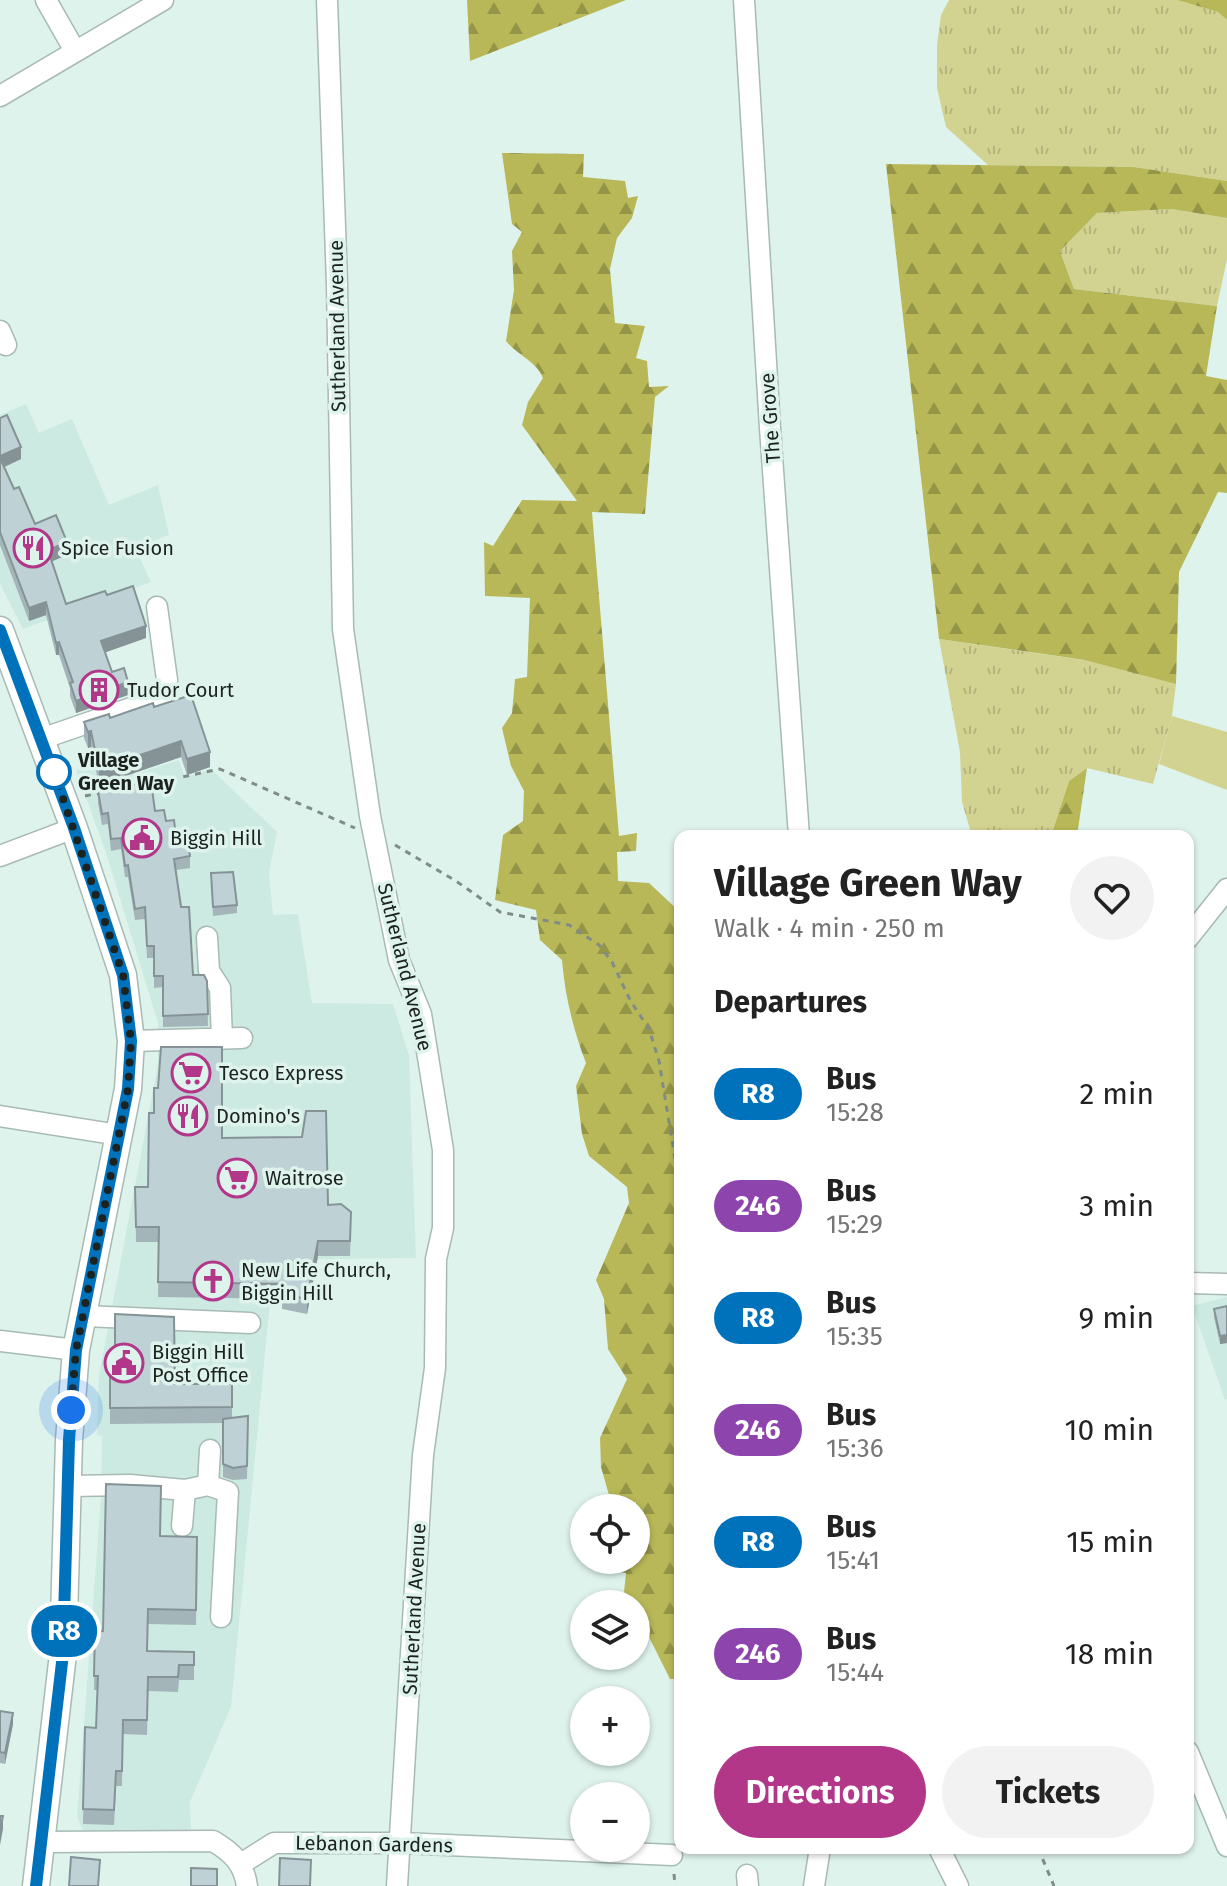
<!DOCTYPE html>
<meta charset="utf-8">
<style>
:root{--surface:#fff;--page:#f2f2f2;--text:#222;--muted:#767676;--accent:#b33789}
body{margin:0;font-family:"Fira Sans",sans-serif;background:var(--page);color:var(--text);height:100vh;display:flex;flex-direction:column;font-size:30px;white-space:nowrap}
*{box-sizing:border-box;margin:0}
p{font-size:26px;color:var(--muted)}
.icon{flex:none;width:44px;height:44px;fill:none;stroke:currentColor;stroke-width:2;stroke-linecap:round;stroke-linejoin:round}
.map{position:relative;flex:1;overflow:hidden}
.drawer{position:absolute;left:674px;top:830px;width:520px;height:1024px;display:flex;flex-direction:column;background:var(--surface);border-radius:16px;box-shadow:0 2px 6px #0004}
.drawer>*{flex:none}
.badge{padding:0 16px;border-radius:26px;font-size:28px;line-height:52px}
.tools{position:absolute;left:570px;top:1494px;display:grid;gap:16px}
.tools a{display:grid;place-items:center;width:80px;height:80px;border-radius:50%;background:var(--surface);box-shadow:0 2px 6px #0004;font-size:40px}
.you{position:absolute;width:40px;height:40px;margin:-20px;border:6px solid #fff;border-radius:50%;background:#1a73e8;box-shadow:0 0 0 12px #1a73e833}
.map>.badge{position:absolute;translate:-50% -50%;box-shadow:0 0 0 4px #fff}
h2{padding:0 40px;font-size:30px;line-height:72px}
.round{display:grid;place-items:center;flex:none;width:84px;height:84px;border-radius:42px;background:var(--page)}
.head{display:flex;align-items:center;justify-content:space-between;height:136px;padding:0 40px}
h1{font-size:38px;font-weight:700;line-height:60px}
.cta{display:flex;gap:16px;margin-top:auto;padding:16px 40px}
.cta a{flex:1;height:92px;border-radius:48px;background:var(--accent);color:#fff;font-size:32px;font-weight:700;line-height:92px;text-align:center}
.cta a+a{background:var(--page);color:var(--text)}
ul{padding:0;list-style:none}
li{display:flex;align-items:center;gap:24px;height:112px;padding:0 40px}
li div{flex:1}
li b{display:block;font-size:30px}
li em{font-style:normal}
li .badge{min-width:88px;font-weight:700;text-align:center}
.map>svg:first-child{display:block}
.built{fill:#cdeae2}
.grass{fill:url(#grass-tufts)}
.forest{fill:url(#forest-firs)}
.pitch{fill:#d2d390}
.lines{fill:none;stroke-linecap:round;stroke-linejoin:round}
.minor-casing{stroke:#a7bab4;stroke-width:23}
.major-casing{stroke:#a7bab4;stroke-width:29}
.path{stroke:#7f8c88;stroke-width:3;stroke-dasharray:6 6;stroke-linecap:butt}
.minor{stroke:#fff;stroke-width:20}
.major{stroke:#fff;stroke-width:26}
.wall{fill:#a3b5b8}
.shaded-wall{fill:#859396}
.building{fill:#bed2d6;stroke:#859396;stroke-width:2}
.line-casing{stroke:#fff;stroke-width:18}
.line{stroke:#0072bc;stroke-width:12}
.walk{stroke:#1b2220;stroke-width:8;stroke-dasharray:0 14.4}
.stop-dot{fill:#fff;stroke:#0072bc;stroke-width:4}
.labels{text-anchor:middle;stroke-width:7;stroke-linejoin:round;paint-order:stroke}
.street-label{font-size:20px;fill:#1b2220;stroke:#dff3ed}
.poi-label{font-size:20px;fill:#1b2220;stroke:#dff3ed;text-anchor:start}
.stop-label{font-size:20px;font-weight:bold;fill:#1b2220;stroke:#dff3ed;text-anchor:start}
</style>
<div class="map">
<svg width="1227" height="1886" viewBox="0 0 1227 1886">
<defs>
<pattern id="grass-tufts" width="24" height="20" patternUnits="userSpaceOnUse" patternTransform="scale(2)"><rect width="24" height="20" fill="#d2d390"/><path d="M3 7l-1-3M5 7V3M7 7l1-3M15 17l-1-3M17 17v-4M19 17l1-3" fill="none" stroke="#b4b57c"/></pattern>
<pattern id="forest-firs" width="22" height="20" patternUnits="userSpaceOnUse" patternTransform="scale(2)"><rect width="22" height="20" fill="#b8b858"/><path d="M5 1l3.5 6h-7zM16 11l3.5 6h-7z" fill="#959548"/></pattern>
</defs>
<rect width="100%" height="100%" fill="#dff3ed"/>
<path class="built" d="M26,404L39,433L72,419L109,505L158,485L169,535L135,548L151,582L23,629L0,584V415Z
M179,760L185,777L211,769L277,832L269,873L273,915L298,914L312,1003L393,1004L409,1055L416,1258L274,1260L231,1707L190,1802L191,1833L83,1830L77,1817L101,1497L102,1436L97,1435L99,1375L158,1064V1023L106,853L76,770L106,762L132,761L136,774Z
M1227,1297V1399L1225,1400L1192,1306Z"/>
<path class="grass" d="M949,0H1177L1218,12L1227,20V181L1134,167L988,165L946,127L937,88V45L941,15Z
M1171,209L1227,218V259L1217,306L1074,289L1060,251L1097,213Z
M939,639L1084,660V654L1176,684L1172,716L1153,784L1087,768L1069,781L1051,836H972L962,802L960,752Z"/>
<path class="forest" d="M467,0H626L470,61Z
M1177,0H1227V20L1218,12Z
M502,153L584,154L583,177L625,181L628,198L638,196L632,218L617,238L610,269L615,323L645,326L636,358L647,361L649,387L669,386L655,397L645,514L592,512L619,836L637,833L636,851L617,852L618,881L649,883L680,912V1679H670L648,1635L640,1629L636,1621V1604H629L624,1592L626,1573L606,1569L607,1560H636V1502H611L601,1467L600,1438L627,1379L608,1349L604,1299L596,1280L629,1203L627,1187L589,1156L582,1134L576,1086L586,1063C573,1029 565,996 562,960L540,940L536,910L495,900L503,835L523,821L524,791L511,766L502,728L512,713L515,679L527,677L530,598L485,596L484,542L493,546L522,500L577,501L522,425L528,402L543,378C537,362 517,355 506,341L514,290L512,251L522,232L512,224Z
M886,164L1134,167L1227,181V218L1171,209L1097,213L1060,251L1074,289L1217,306L1206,376L1227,380V493L1218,492L1179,572L1176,684L1085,660L939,639Z
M1087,768L1077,836H1051L1069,781Z"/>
<path class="pitch" d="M1172,716L1227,732V790L1159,764Z"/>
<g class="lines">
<defs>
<path id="minor" d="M46,0L75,51
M327,0L337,284L343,629L370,816L399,960L421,1014L443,1150V1228L436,1259L435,1368L423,1455L397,1886
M744,0L770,428L799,836
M0,96L163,0
M0,331L6,345
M41,739L160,698L166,692L167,680L157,607
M0,856L74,828
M207,937L209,971L220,988L222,1039
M1188,938L1227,889
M131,1041L242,1038
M0,1116L119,1135
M1188,1283L1227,1284
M84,1316L250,1323
M0,1341L76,1350
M208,1485L210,1450
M68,1486L130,1485L185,1490L208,1485L228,1492L221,1617
M182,1526L185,1490
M1188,1752L1227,1846
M43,1842L213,1841C232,1852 244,1864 247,1886
M939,1848L958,1886
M241,1864L274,1843H401L672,1855
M747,1875L748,1886
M814,1886L820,1848"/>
<path id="major" d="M0,630L74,828L123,975L131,1041L128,1089L76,1350L69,1440L63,1654L36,1886"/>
</defs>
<use href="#minor" class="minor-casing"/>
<use href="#major" class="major-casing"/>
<path class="path" d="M148,784L220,769L355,828
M85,796L101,793
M395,845L456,881L500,912L569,925L599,945L612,962L630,1000L649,1029L659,1061L680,1189
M1038,1848L1054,1886
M674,1874L675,1886"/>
<use href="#minor" class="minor"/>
<use href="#major" class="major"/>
</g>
<path class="wall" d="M0,418L21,459L4,467L14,489L35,524L67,555L52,561L66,604L107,595L146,638L105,652L112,672L128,695L76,713L70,696V688L59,655H56L46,615L29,621L0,545Z
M154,707L210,767L187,775L181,757L99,785L91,747L88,748L84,738V722L110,718Z
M98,791L155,811L166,821L177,845L190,856V868L176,870L193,975L207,981L208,1026L163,1027V987L154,988V958H147L145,919L135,920L128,877H125L121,849L111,851L108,824L102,825L98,803Z
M211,873L237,905V913L213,916Z
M222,1138L328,1205L351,1227L350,1256H318L307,1314L282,1309V1299L158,1297L159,1242H136L135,1187H148Z
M1227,1306V1343L1220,1344L1214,1317V1309Z
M110,1354H115L175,1384H232V1418L248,1416L247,1479L233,1480L223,1477V1423L110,1424Z
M160,1536L197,1537L196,1625L148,1624V1651L194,1652V1680H179L178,1692L148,1691L147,1735L123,1734L122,1786H116L114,1825L83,1824L85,1727L96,1728L98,1690H94L95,1630L103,1631Z
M0,1711L13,1724L5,1764L0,1763Z"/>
<path class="shaded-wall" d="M21,447V459L0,469V456Z
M67,542V555L48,563V550Z
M46,602V615L29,621V608Z
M146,626V638L101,654V641Z
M59,642V655H56V643Z
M128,682V695L76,713V701Z
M91,731V747L88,748V732Z
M181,741V757L99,785V769Z
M210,752V767L187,775V759Z
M318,1241V1256L307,1314V1299Z
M1227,1335V1343L1220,1344V1336Z
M13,1713V1724L5,1764V1753Z
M3,1816V1829L0,1845V1832Z"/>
<path class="building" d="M7,415L21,447L0,456V418Z
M0,458L14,489L19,487L35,524L56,515L67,542L48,550L66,604L105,591L107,595L133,586L146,626L101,641L112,672L124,668L128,682L76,701L70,683L73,682L59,642L56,643L46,602L29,608L0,532Z
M191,695L210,752L187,759L181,741L99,769L91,731L88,732L84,722L109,714L110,718L153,703L154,707Z
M151,782L155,811L164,810L166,821L174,820L177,845L188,843L190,856L174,859L181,907H189L193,975H204L207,981L208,1014L163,1016V976H154V946H147L145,907L135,909L128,865L125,866L121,838L111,839L108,813L102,814L98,791Z
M233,872L237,905L213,907L211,873Z
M161,1047H222V1138L302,1137L306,1111H326L328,1205L341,1204L351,1212L350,1241H318L307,1299L282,1294L284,1284L158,1282L159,1227H136L135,1187H148L149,1113H154V1088H158Z
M1227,1306V1335L1220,1336L1214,1309Z
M115,1314L174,1317L175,1384H232V1407L110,1408V1354H115Z
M248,1416L247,1466L233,1468L223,1464V1419Z
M106,1484L161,1486L160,1536L197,1537L196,1610L148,1609L147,1651L194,1652V1665H179L178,1677H148L147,1720H123L122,1771H116L114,1810L83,1809L85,1727L96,1728L98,1676H94L95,1630L103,1631Z
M0,1711L13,1713L5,1753L0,1752Z
M0,1816H3L0,1832Z
M71,1857L100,1860L98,1886H69Z
M280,1858L311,1860L310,1886H279Z
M191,1868L217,1869V1886H191Z"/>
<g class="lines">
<defs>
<path id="line" d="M0,630L74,828L123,975L131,1041L128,1089L76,1350L69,1440L63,1654L36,1886"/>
</defs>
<use href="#line" class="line-casing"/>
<use href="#line" class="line"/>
<path class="walk" d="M54,772L123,975L131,1041L128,1089L76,1350L71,1410"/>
</g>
<defs>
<symbol id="restaurant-ring" viewBox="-11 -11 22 22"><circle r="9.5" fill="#dff3ed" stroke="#b33789" stroke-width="1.5"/><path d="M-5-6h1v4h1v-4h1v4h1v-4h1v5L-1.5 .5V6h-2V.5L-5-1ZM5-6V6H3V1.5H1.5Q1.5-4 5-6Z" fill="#b33789"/></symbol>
<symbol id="building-ring" viewBox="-11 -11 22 22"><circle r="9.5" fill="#dff3ed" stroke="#b33789" stroke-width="1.5"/><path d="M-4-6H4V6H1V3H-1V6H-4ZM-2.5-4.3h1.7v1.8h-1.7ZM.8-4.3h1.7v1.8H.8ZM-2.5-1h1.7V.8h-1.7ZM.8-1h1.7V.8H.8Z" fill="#b33789"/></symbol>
<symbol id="civic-ring" viewBox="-11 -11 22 22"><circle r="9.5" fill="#dff3ed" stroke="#b33789" stroke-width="1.5"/><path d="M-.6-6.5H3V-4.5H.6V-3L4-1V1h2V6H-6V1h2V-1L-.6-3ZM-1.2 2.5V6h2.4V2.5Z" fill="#b33789"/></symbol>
<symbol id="supermarket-ring" viewBox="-11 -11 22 22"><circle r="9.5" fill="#dff3ed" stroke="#b33789" stroke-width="1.5"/><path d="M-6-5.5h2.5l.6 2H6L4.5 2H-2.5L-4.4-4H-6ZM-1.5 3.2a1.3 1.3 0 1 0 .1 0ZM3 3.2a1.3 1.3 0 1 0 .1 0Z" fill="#b33789"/></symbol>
<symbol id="church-ring" viewBox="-11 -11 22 22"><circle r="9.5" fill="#dff3ed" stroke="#b33789" stroke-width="1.5"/><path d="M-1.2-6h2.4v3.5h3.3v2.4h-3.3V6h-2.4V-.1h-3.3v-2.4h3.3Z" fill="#b33789"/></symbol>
</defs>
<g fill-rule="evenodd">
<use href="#restaurant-ring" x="11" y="526" width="44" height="44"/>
<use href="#building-ring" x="77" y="668" width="44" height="44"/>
<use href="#civic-ring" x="120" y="816" width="44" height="44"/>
<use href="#supermarket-ring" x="169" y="1051" width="44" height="44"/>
<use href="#restaurant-ring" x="166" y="1094" width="44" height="44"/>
<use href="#supermarket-ring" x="215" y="1156" width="44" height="44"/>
<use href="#church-ring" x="191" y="1259" width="44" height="44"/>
<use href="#civic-ring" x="102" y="1341" width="44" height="44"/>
</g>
<circle class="stop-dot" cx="54" cy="772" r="16"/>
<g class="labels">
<g class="street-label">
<text transform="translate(337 326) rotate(-91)" y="7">Sutherland Avenue</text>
<text transform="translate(770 418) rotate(-94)" y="7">The Grove</text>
<text transform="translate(405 967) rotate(76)" y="7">Sutherland Avenue</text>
<text transform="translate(414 1609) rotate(-87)" y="7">Sutherland Avenue</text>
<text transform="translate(374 1844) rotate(1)" y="7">Lebanon Gardens</text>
</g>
<g class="poi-label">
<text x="61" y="555">Spice Fusion</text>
<text x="127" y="697">Tudor Court</text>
<text x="170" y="845">Biggin Hill</text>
<text x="219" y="1080">Tesco Express</text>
<text x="216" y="1123">Domino's</text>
<text x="265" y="1185">Waitrose</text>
<text x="241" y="1277">New Life Church,<tspan x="241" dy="23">Biggin Hill</tspan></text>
<text x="152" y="1359">Biggin Hill<tspan x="152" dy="23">Post Office</tspan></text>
</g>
<g class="stop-label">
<text x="78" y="767">Village<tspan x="78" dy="23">Green Way</tspan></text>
</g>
</g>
</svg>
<div class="tools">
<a><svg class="icon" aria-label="locate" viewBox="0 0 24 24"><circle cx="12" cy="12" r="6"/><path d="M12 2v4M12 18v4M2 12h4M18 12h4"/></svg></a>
<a><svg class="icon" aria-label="layers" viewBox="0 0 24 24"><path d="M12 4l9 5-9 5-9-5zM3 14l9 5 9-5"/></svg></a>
<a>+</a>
<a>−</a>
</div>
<div class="you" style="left:71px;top:1410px"></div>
<b class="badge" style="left:64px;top:1631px;background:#0072bc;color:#fff">R8</b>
<section class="drawer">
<div class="head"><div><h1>Village Green Way</h1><p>Walk · 4 min · 250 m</p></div><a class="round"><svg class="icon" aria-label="heart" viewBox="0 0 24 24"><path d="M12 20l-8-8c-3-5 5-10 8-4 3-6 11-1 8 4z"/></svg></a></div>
<h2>Departures</h2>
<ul>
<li><span class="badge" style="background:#0072bc;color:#fff">R8</span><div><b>Bus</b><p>15:28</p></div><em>2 min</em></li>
<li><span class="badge" style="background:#8e44ad;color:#fff">246</span><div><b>Bus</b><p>15:29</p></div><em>3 min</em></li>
<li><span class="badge" style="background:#0072bc;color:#fff">R8</span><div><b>Bus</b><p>15:35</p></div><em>9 min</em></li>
<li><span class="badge" style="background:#8e44ad;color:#fff">246</span><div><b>Bus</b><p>15:36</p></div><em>10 min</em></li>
<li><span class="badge" style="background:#0072bc;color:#fff">R8</span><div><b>Bus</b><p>15:41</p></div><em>15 min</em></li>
<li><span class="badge" style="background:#8e44ad;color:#fff">246</span><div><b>Bus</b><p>15:44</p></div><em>18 min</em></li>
</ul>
<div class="cta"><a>Directions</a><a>Tickets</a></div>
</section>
</div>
